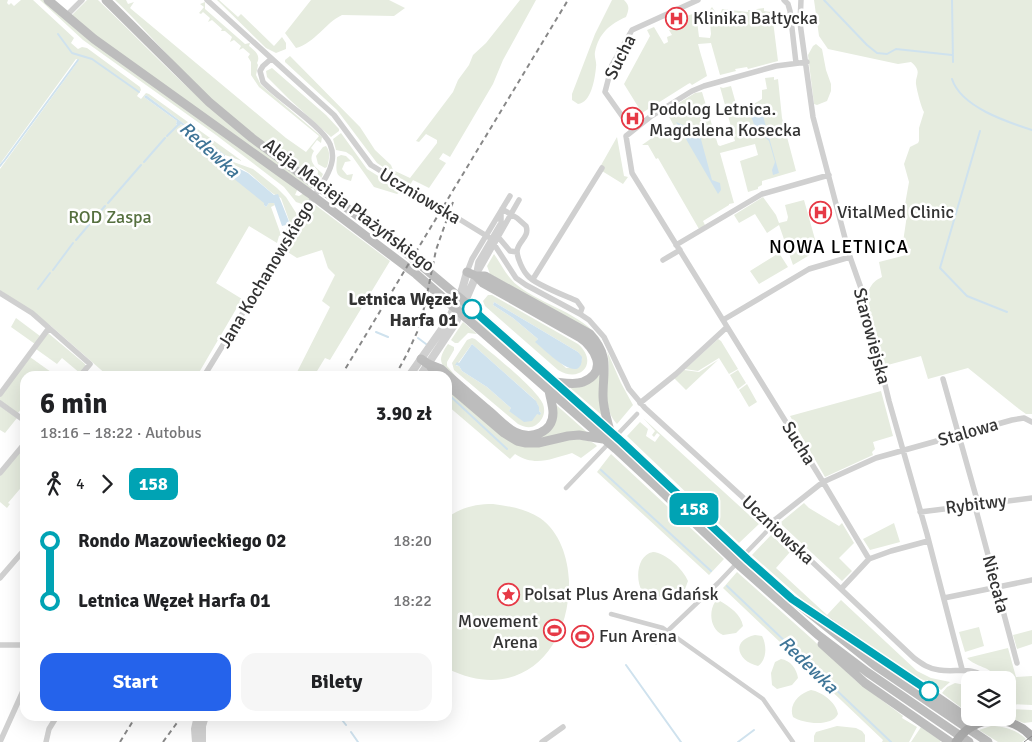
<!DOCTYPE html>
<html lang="pl">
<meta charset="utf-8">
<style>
:root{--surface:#fff;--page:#f6f6f6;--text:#202124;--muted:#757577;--accent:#2563eb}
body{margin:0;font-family:Signika,sans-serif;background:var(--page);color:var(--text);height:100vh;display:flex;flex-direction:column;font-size:19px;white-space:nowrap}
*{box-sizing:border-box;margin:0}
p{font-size:16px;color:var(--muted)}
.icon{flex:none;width:28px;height:28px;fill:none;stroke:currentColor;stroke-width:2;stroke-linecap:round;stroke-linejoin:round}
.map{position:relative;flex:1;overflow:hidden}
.details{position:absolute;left:20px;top:371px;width:432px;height:350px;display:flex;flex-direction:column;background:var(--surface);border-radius:15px;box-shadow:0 5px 20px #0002}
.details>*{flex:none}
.badge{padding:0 10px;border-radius:8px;font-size:18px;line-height:32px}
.controls{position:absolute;left:961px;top:671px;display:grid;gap:10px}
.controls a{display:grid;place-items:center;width:55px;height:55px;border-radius:10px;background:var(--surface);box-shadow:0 5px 20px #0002;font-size:25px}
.map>.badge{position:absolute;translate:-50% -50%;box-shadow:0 0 0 2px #fff}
.legs{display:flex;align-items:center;gap:8px;height:55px;padding:0 20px;font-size:16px}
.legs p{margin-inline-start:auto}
.summary{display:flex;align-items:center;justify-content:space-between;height:85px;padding:0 20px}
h1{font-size:28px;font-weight:800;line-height:38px}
.cta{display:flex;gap:10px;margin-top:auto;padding:10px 20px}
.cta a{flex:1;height:58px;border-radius:15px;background:var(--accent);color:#fff;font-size:20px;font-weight:800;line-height:58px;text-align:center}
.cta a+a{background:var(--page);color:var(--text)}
ul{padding:0 20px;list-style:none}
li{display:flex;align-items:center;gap:18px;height:60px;font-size:19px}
li i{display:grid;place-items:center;width:8px;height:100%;margin:0 6px;background:currentColor}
li i::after{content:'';width:12px;height:12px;margin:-6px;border:4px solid;border-radius:50%;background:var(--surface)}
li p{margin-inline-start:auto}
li:first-child i{background:linear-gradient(#0000 50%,currentColor 0)}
li:last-child i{background:linear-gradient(currentColor 50%,#0000 0)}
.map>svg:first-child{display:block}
.green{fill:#e6ecdf;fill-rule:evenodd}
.water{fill:#cfe2ee}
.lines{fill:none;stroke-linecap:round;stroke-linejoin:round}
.stream{stroke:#cfe2ee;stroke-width:2}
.pedestrian{stroke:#d0d0d0;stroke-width:4.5}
.minor{stroke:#d0d0d0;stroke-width:5.5}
.tertiary{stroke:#d0d0d0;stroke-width:8}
.secondary{stroke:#bdbdbd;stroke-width:9}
.primary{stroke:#ababab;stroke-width:9}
.tram{stroke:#888;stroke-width:1}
.rail{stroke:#888;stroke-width:2;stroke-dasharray:5 4;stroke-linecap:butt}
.line-1-casing{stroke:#fff;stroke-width:11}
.line-1{stroke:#00a3b4;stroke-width:8}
.stop-1-dot{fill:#fff;stroke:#00a3b4;stroke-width:2.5}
.labels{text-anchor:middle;stroke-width:5;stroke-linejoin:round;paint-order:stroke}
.poi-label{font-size:18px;fill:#333;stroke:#fff;text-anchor:start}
.street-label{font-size:18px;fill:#333;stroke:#fff}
.park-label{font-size:18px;fill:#56703f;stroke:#fff}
.stop-label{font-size:18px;font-weight:bold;fill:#333;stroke:#fff;text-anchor:end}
.water-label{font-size:19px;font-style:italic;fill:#3f7597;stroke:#fff}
.neighbourhood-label{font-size:19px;letter-spacing:1px;fill:#000;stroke:#fff}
</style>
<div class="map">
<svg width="1032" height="742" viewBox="0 0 1032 742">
<rect width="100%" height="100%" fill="#fff"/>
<path class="green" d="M0,0H8L7,3L9,5L11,3L14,6L21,0H33L74,38L71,43L78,49L82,47L87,48L140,87L141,90L137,96L141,99L146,93L149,94L242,161L225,155L146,95L144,97L177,121L176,124L178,126L181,124L198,137L265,203L264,205L266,207L269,203H274L275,205L271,207L281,235L279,236L277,243L249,226L216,283L242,299L197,376H108L51,326L0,290V169L79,60L76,59L0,164Z
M40,0H44L60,14L298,188L295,195L299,196L304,193L310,198L308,202L302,204L296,202L284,187L216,135L83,40Z
M87,0H98C139,39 177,80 221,117C250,141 283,163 313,186L311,189L122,56L71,16Z
M115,0H126L128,4L134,2L130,8L286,138L306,152L319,136L259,87L251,75V62L248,57L250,54L243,48L239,50L241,46L234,40L230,42L232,37L225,31H221L222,29L212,20L208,22L210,18L203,12L201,14L199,13L204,7L200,4L205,2V9L245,44L250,43L249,46C255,51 261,55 257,63L258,65L256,75L261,85L322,137L321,143L317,140L311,148L314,151C307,162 316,167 323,174L319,183L317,181L318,171L314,166L308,175C268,146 227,116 192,81C166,54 142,26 115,0Z
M217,0H219L238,17L241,14L274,46L282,37L286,43V49L276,53L266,48Z
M311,0H389L405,8L394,16L342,15C325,23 315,43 296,48L285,33Z
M520,0H536L503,60L493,84L450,157L443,153L439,159L446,163L429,188L413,180L410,185L377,163L337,110L285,62V60L290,56L360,127L375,150L391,165L393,170L410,178L437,143V140L426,134L419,142L416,141L453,92L458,80L469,65L473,55L486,43Z
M612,0H624C630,6 629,9 626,17C610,24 599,33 595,52C594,57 597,62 596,67C595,79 591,103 578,104L572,100V94L595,34Z
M814,0H1032V414H1026L1019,409L968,368L928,379L921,356L884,366C881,352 864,301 869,290C872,283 876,280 882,277L879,262L910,254L911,249L903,246V242L907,215L904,210L909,182L904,164L910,147L918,143L919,141V128L924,112C921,107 917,91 916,84C915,75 923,72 911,62L898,64L828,49L819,36Z
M712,7L716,13L718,14L721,12L722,9L748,12V10H756L757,9L764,8V11L770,12L773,21L778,61L748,69L747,67L735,69L736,71L720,75L711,43L698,44C701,56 704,64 707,76L692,85L690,83L688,84L642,113L624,84L650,36L647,30L654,27L664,44L668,42L667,37L672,35L669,30L676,28L674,23L683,20V17L696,13L699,37L710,38L711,34L709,11Z
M816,44L822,49L826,70L831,84V91L827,101L817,105L814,104L808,55L813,46Z
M272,68L326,115L339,129V131L331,137L290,100L267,77L266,71Z
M774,77V80L778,79L782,118L796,171L762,181V185L758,187V189L748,192L740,161L758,155L755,144L720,153L734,203L729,204V205L703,221L705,225L699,229L658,158L656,159L648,145H642L656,135L657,137L674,126L666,111L695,93L702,92L718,145L720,146L735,141L720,87L723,88L731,86L738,111L747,108L762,99V90L767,89L765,78Z
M341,133L367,169L402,191L397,194L374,187L352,156L346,152L336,150L333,139Z
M617,137L624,176L628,177L623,184L602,171L600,167Z
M326,146C331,152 329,160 327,167L325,168L318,164L316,156L323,147Z
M341,155L346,156L351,161L345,162L342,169L347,175L353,174L351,181C334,176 336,173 337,157Z
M225,159L253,169L277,188L286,197L298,216L286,236L282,228L287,233L286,229L291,226L281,198C268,192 260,182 249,173C242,168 233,165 225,159Z
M763,197L776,215L779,223L787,221L788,217L785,205L804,200L818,250L793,265L779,225L767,233L755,214L739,223L734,215Z
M314,204L390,261L330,360L325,358L314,376H295L330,307L322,301L335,275L328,268L322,250L297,258L286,251Z
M779,253L788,267L759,284L750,271Z
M494,254C501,264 507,277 517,285C545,307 579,311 602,341L595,334L490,274L487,266Z
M485,280L583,335C615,355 593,388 605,418L568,386C587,388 607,373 598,352C594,343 586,338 578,333L485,281Z
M488,295H492L578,344C599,362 581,384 558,370L485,306L483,301ZM494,302L578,352L582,359L579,367L566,368L564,366L536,342L538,339L513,318L493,305Z
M479,317L546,376L732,550L730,552L476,321Z
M16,318L40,336L35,344L11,327Z
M463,322L477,334L468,333L458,343H455L451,340Z
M48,333L85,364V366L81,374L62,358L57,364L36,349Z
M472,338L475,339C490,352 536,388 543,404C546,412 543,420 536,425C530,429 524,427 518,424L454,370L452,363L467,340ZM472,344L534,399L538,405L539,411L541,413L537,414L509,411L511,408L487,387L462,371L459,366H456Z
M718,339L721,341L738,369L729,374L719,358L698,371L685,369Z
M448,344L454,347V350L447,362V366L459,380C443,366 434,364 448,344Z
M607,351L621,383L633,405L617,424C598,404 613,374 607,351Z
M30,357L51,372L47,376H25V405L17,414L0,401V397Z
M718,360L686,390L674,378L684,370L699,372Z
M738,370L746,383L738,389L730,375Z
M747,384L757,402L749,407L739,390Z
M448,388L511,442C527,441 589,433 597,446L581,458L572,453C551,459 535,467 515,454L510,459L448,406Z
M881,391L893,436L873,442L875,449L872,452L873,455L825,477L790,416Z
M554,403L589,434L536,441L505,429L545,434Z
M0,406L17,418L5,433L0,430Z
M643,418L759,524L739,543L627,436L640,422L648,429L646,436L655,442L660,435L657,433L654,437L652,435L655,431Z
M25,446V483L8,503L10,504L7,508L0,502V476Z
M611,454L724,559L709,575L597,472Z
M804,503L809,508L839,526L842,523L854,543L839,558L852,571L842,581L782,525L781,522Z
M493,504C509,506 526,509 540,518C560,532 568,558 569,581C570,653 518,703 448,669V517C462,507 476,504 493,504Z
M894,523L900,542L870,550L863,539Z
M771,535L790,552L776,568L827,615L841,600L917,671L931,678L950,682L941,690L927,680L926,681L915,677L805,602L752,555Z
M653,552C666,553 683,569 688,581L685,589C674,597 654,600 642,591C635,579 637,555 653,552Z
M737,572L812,639L855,680L903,716L902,718L917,727L909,742H882L883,740L723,588Z
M720,601C730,607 741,614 743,626L736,633L723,635C711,630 708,613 715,602Z
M979,627L984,646L965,652L959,632Z
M1032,630V644L1017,649L1013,635Z
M755,635L762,636C767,645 767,660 758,666C739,662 729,641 755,635Z
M1008,648L1016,677L1032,676V705L1008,704V680H999C989,665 977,668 967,658Z
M781,659C790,660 797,669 798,678L792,685L777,689L772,685L771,673L775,662Z
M955,683L965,685L969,688L966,704L963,709L942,693L947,687Z
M811,690C822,692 836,702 838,714C832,727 804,724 793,717C788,704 800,693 811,690Z
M1008,709L1032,710V722L1024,723L1008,717Z
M837,726L856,728L862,731L865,735V742H814V736L816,732Z
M991,726C1005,726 1016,730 1026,739L1022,742H998L979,730Z
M921,727L941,741L940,742H911Z"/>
<path class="water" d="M146,95L225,155V159L236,167L248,173L274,195L278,194L290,224L282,226L274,203H269L266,207L264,205V203L203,154C200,134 197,135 181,124L179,126L176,124L177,121L144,97Z
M760,105L779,173L773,175L772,170L775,162L769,141L755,127L750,113Z
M676,122L699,132L712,180L720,183L721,190L718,194Z
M494,302L578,352L582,357C582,389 543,348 535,342L538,339L513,318L493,305Z
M472,344L536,401L539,407V411L541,413L540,415L537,414L532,421L524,422L509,411L511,408L487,387L462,371L459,366L455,365L457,362L459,363Z"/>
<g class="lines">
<path class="stream" d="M824,0L867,45L877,53L887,54L896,49L952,55
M952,0L953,62
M58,34L72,53L92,59L139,92
M952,79C961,107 1007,122 1032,130
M980,131L940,268L967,296L1007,312
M167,136L178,125
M4,161L78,60
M144,162L165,138
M0,166L3,162
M108,203L141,165
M76,240L105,206
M53,270L73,243
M38,289L50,273
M376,332L388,337
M418,338L426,344
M448,394L507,449
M601,470L711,571
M727,586L891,742
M626,665L681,742
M339,716L346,725
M351,732L358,742
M738,742L754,730"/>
<path class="pedestrian" d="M616,436L637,414
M566,488L610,442
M744,555L767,531
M611,614L663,628L763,699L793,742
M656,642L718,583L737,563"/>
<path class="minor" d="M207,0L334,115L371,165L490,238L516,278L526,285L580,314L589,320L604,337L629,389L645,408L771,523L914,658C922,664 929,669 939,670C957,673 973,665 988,680
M784,0L788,4L790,11L796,63
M801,0L800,23L813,117L850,257L862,291L889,401L927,534L962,669
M66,16L82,0
M807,62L776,66L704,86L692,91L650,117L626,136L632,173L823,482L869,559
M632,130L605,92L612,65L632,30L698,0
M502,209L517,218L526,226C530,237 518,241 517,251C517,258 523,271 528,276C534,284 566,296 577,301L582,308L580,314
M499,238L510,251L517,252
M676,245L762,194L829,175
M663,260L680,250
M467,272L472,259L510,196
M476,273L478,262L501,223V212
M476,276L519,200
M533,279L602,168
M0,293L32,313L90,364L80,376
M723,320L809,269L850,257
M204,376L326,177C332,166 335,156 330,144C322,126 279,99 263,82L260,71L263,66L271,59
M943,379L977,500L976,510L1017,663
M0,394L49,328
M0,403L25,421
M640,403L676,374L727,327
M0,473L25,443
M920,512L1032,498
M771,523L823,482L876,458L1012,420L1024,418L1032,422
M0,578L25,549
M841,589L869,559L891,551L928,541
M944,598L1032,580
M0,645H25
M0,742L23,691L25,677L23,645
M46,742L49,729L57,716
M542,742L563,727"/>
<path class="tertiary" d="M409,376L449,319L462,290L467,272
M420,376L456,322L476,276
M196,742L195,729L198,716
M202,742V726L205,716"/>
<path class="secondary" d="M48,0L94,39L309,193L416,274L616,449L657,487L741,567L818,635L867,672L969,742
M106,0L209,102L252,138L397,245L480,315L622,442L748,560L792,599L876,666L988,742
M467,272L476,276H485L590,334C610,356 603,369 603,396C603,408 607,419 610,431
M476,276L483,283L579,337C595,347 609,372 583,382C575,385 564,383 556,382
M421,359L428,364L441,369C456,383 472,396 488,410C497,417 505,427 515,432C531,440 553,433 553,413C553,406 550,397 549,390
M429,364L437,376
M448,385L504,433L517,441L526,443H538L568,436L579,435L603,439
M828,622L976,724
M822,644L865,683L950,742"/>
<path class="primary" d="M956,742C974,715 1010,713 1032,737"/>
<path class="tram" d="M1024,742L1032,736"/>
<path class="rail" d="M341,376L568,0
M395,376L407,354L419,328L425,304L436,250L453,202
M120,742L136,716
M163,742L182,716"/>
</g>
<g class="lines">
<defs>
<path id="line-1" d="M472,309L622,442L748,560L792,599L929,691"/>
</defs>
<use href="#line-1" class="line-1-casing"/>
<use href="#line-1" class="line-1"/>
</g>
<defs>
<symbol id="hospital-ring" viewBox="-11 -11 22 22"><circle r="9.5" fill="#fff" stroke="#e63946" stroke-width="1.5"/><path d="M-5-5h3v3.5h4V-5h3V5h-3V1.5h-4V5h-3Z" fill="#e63946"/></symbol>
<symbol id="sight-ring" viewBox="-11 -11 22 22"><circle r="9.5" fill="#fff" stroke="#e63946" stroke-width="1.5"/><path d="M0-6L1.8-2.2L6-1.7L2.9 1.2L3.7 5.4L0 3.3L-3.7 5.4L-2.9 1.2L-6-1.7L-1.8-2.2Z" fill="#e63946"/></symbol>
<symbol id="stadium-ring" viewBox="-11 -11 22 22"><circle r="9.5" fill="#fff" stroke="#e63946" stroke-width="1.5"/><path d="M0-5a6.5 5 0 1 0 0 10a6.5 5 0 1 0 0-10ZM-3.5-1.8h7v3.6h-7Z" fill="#e63946"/></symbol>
</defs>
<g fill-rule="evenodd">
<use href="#hospital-ring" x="664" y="6" width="25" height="25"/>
<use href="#hospital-ring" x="620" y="106" width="25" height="25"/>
<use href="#hospital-ring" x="808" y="200" width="25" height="25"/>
<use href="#sight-ring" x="496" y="582" width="25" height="25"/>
<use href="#stadium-ring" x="542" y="618" width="25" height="25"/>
<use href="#stadium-ring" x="570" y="624" width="25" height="25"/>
</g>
<g class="stop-1-dot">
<circle cx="472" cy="309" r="9"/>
<circle cx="929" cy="691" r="9"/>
</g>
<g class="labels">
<g class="poi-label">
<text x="693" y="24">Klinika Bałtycka</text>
<text x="649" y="115">Podolog Letnica.<tspan x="649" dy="21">Magdalena Kosecka</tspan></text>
<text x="837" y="218">VitalMed Clinic</text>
<text x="524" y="600">Polsat Plus Arena Gdańsk</text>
<text x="538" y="627" text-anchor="end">Movement<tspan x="538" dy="21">Arena</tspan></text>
<text x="599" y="642">Fun Arena</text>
</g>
<g class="street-label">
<text transform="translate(620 57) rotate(-63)" y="6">Sucha</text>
<text transform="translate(420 196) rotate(31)" y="6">Uczniowska</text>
<text transform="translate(349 205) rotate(37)" y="6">Aleja Macieja Płażyńskiego</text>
<text transform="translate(266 274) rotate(-59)" y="6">Jana Kochanowskiego</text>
<text transform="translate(872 336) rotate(75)" y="6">Starowiejska</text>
<text transform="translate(968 432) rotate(-16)" y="6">Stalowa</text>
<text transform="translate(799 443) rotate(58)" y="6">Sucha</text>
<text transform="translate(976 504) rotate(-7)" y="6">Rybitwy</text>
<text transform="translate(778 530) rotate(43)" y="6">Uczniowska</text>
<text transform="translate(996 584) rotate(75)" y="6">Niecała</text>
</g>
<g class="park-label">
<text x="110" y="223">ROD Zaspa</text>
</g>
<g class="stop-label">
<text x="458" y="305">Letnica Węzeł<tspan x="458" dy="21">Harfa 01</tspan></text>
</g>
<g class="water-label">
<text transform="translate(210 149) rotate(42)" y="7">Redewka</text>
<text transform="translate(809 664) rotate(44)" y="7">Redewka</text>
</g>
<g class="neighbourhood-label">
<text x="839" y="253">NOWA LETNICA</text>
</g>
</g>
</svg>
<div class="controls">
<a><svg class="icon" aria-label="layers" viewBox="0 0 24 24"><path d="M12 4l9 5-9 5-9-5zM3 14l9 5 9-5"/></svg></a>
</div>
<b class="badge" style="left:694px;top:509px;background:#00a3b4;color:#fff">158</b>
<section class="details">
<div class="summary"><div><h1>6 min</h1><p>18:16 – 18:22 · Autobus</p></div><b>3.90 zł</b></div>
<div class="legs"><svg class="icon" aria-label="walk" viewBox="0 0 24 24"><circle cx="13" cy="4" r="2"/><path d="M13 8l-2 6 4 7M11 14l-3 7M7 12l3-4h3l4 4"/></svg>4<svg class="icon" aria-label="forward" viewBox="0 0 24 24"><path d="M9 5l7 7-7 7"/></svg><b class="badge" style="background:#00a3b4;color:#fff">158</b></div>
<ul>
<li><i style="color:#00a3b4"></i><b>Rondo Mazowieckiego 02</b><p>18:20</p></li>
<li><i style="color:#00a3b4"></i><b>Letnica Węzeł Harfa 01</b><p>18:22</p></li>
</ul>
<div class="cta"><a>Start</a><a>Bilety</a></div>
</section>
</div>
